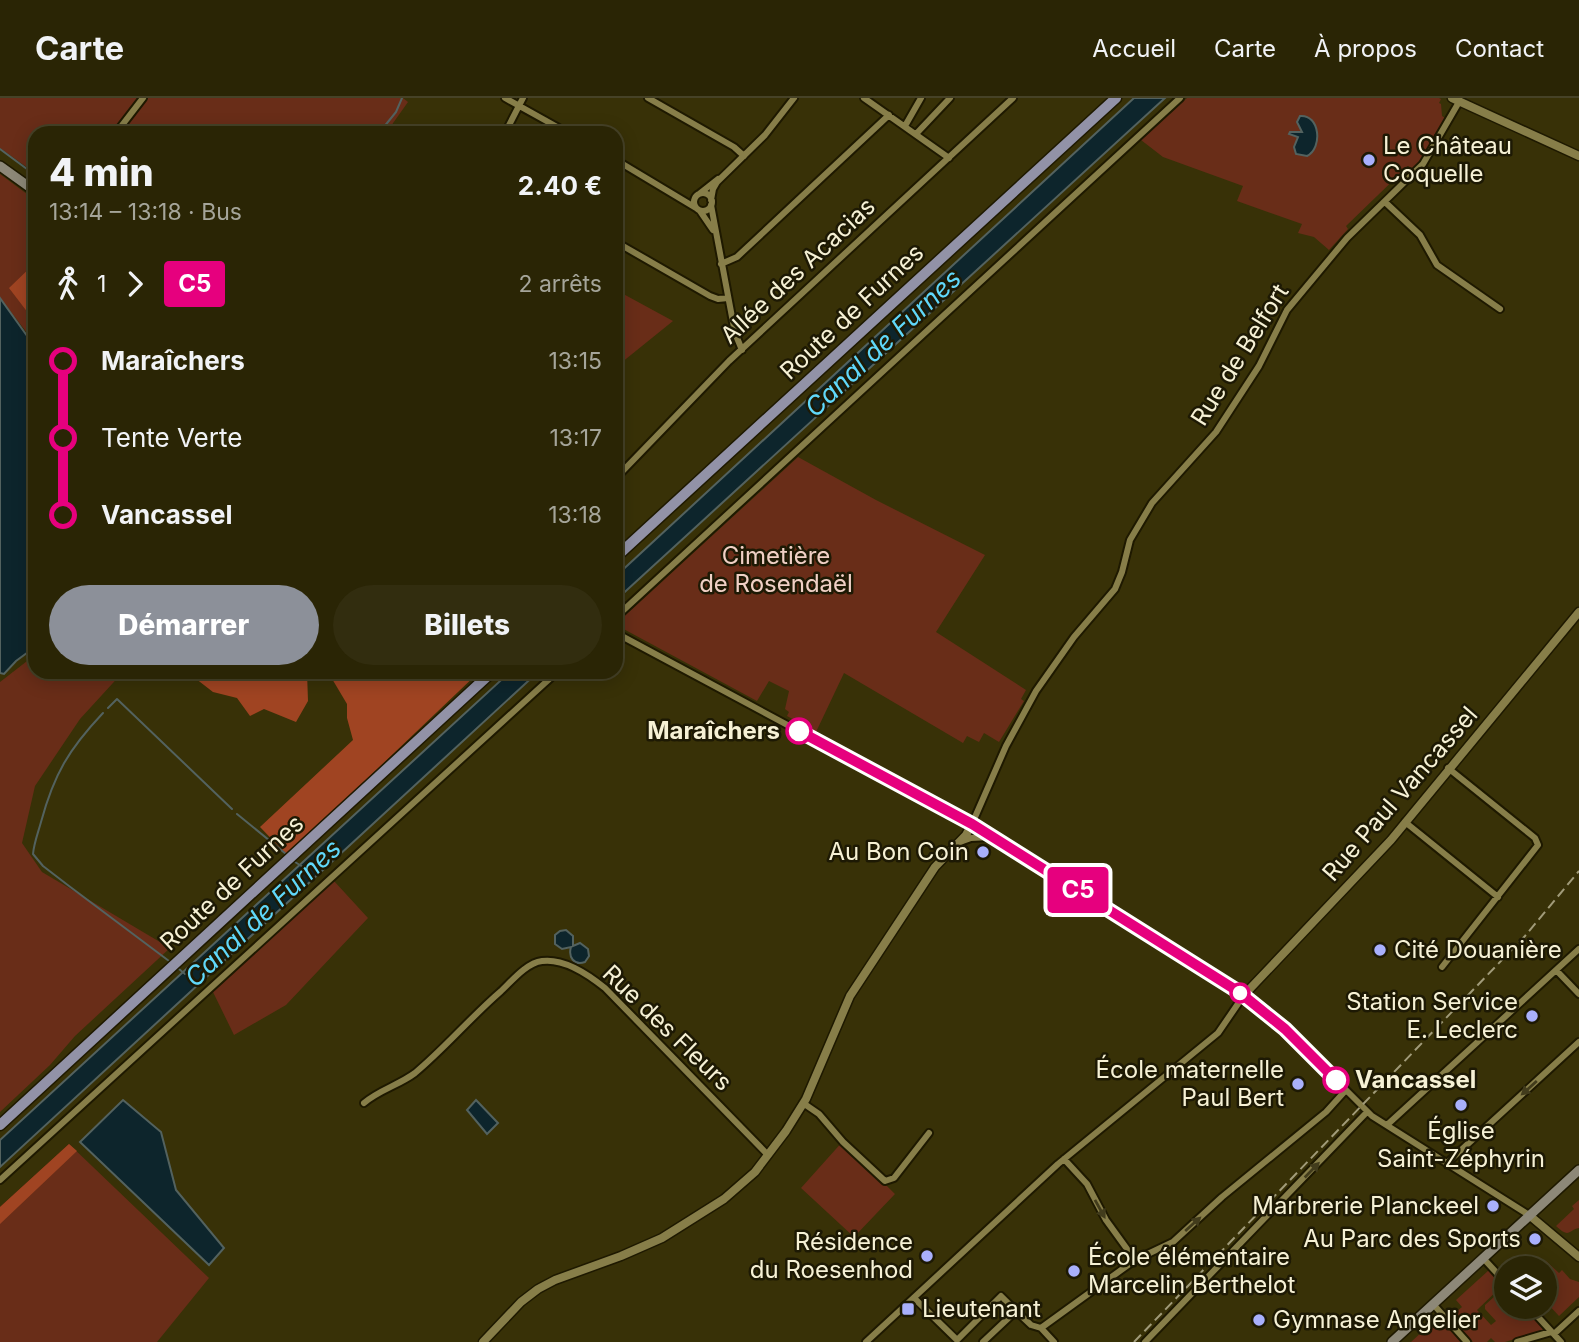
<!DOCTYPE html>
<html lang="fr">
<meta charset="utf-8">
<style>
:root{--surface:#2a2505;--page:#322d0f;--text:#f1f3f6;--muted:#a5a59a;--line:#464227;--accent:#8c9099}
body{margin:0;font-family:Inter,sans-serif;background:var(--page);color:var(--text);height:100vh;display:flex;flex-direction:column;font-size:26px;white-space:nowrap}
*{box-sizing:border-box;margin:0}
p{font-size:23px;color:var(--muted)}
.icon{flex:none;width:38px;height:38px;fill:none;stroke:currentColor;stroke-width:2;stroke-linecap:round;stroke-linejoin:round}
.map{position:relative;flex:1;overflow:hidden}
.side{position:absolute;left:28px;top:28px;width:595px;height:553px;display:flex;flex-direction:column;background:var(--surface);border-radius:21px;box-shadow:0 4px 18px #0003,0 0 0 2px var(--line)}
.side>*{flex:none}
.badge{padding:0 14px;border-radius:5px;font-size:24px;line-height:46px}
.fabs{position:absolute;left:1494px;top:1158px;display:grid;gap:14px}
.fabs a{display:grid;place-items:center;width:63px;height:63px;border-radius:50%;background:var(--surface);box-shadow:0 4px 18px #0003,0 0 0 2px var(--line);font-size:35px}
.map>.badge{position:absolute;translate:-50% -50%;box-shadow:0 0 0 4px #fff}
.legs{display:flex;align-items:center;gap:10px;height:77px;padding:0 21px;font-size:23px}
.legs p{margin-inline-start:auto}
.headline{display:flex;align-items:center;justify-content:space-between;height:119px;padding:0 21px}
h1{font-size:38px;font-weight:800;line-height:52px}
.primary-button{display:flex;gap:14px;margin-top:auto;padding:14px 21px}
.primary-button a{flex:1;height:80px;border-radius:42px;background:var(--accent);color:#fff;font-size:28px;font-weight:800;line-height:80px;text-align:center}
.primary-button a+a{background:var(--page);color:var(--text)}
ul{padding:0 21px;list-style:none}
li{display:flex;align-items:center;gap:24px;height:77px;font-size:26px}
li i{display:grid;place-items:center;width:10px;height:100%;margin:0 9px;background:currentColor}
li i::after{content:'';width:18px;height:18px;margin:-9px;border:5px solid;border-radius:50%;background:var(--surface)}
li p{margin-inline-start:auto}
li:first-child i{background:linear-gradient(#0000 50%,currentColor 0)}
li:last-child i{background:linear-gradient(currentColor 50%,#0000 0)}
header{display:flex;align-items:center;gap:42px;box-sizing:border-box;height:98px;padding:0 35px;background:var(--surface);border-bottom:2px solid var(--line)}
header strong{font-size:33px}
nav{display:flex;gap:38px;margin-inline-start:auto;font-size:24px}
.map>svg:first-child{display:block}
.green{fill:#692d18}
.forest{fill:#a04422}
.water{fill:#0d252c;stroke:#53625f;stroke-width:2}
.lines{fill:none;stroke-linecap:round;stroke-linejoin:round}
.stream{stroke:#53625f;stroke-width:2}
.minor-casing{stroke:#1e1900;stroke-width:10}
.tertiary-casing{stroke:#1e1900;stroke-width:11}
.secondary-casing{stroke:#1e1900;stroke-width:12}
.primary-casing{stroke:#1e1900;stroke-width:13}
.minor{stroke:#877e49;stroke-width:6}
.tertiary{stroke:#877e49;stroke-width:8}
.secondary{stroke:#8d8878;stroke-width:9}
.primary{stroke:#9292a7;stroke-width:10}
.rail{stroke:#a19b79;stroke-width:2;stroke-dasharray:10 5;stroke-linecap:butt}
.oneway{fill:#423c1c}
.line-1-casing{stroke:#fff;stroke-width:16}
.line-1{stroke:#e6007e;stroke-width:10}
.poi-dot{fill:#a9b0fc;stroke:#1d1904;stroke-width:2.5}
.stop-1-dot{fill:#fff;stroke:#e6007e;stroke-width:3.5}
.labels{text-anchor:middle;stroke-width:5;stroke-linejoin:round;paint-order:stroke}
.poi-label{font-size:24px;fill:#f6f1d5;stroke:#1d1904;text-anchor:end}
.street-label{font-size:24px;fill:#f6f1d5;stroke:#1d1904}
.park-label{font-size:24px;fill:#f0d0c5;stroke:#1d1904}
.stop-label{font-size:24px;font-weight:bold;fill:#f6f1d5;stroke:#1d1904;text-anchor:end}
.water-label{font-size:26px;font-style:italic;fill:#60d8fa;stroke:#1d1904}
</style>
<header>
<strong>Carte</strong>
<nav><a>Accueil</a><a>Carte</a><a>À propos</a><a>Contact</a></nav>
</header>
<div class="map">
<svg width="1579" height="1244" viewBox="0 0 1579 1244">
<rect width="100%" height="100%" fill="#383107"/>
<path class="green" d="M0,0H403L408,4L386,35H35V75L0,50Z
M1187,0H1439L1441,1L1439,5L1441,6L1442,18L1445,20L1422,60L1412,71L1408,68L1346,128L1348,131L1329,152L1314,139L1298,135L1302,126L1237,103L1243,88L1163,59L1141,42Z
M0,76L35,102V245L0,200Z
M616,192L673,223L616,269Z
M798,359L876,402L985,457L936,534L1026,592L1021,601L1024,603L999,644L984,635L979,644L967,638L963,645L844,575L816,634L787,618L789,614L785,611L789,593L769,583L757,603L618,528V524Z
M35,554V574H123L80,621L35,688L22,745L42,774L170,850L75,938L50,967L0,1014V584L31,560Z
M334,783L368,820L286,907L234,937L213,894Z
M844,1042L874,1068L883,1084L895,1096L854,1139L801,1090Z
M69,1046L209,1180L157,1244H0V1109Z
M1579,1102V1130C1568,1132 1570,1141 1556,1128L1574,1111L1572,1108Z
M1546,1163L1559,1175L1562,1172L1570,1181L1579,1184V1199L1559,1218L1545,1203V1171H1539Z
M1489,1172L1503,1187L1477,1212L1491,1227L1496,1223L1485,1211V1207L1505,1189L1507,1191V1209H1524L1543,1230L1542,1233L1505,1244H1495L1491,1240L1487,1244H1473L1450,1219L1462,1209L1456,1202Z
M1437,1220L1462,1244H1411Z"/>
<path class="forest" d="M35,165V224L9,190Z
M192,574H307L308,603L296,624L264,611L250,618L237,600L213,594L191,577Z
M328,574H479L287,757L260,729L353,642L347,620V606Z
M69,1046L77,1053L0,1126V1109Z"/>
<path class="water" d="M1134,0H1165L616,502V478Z
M1300,18C1320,16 1323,50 1307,58L1296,56L1294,49L1298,39L1289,36L1290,34H1302L1297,24Z
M0,200L35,249V549L16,563L4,576L0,575Z
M510,574H538L0,1069V1042Z
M566,832L573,838V848L580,845L588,851L589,858L585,864C574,868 568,859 571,849L562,851L555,846V837L560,833Z
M123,1002L161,1034L176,1092L224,1150L209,1167L80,1044Z
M476,1002L498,1025L487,1036L467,1012Z"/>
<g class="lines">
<path class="stream" d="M379,35L396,14L402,0
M0,51L35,77
M108,610L117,601L232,711
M103,615C69,651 54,676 41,724C38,735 34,745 33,756L43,768L69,788L169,863
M237,716L286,756
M295,764L303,769
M179,871L185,876"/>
<defs>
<path id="minor" d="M505,0L568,35
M648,0L734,49L744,58
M864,0L949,60
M905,28L921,0
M116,35L143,0
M505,35L523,0
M916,36L950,0
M616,62L696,110
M694 104a9 9 0 1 1 18 0a9 9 0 1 1-18 0Z
M699,96L718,81
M711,102L713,91L717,84L765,37L794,0
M1385,104L1420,137L1437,167L1500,211
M711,107L735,235L742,252
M700,113L713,132
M616,144L710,198L718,201L728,200
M721,166L737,159L889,17
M616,380L729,263L1013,0
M616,519L1180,0
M616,535L972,726L1006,648L1036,593L1074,539L1115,491L1122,474L1130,442L1152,405L1216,334L1259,268L1287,212L1347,140L1423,66L1459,4
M1405,724L1498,799
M960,744L971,740L991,739
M1442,869L1538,747L1535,740L1448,670
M1556,872L1579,896
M364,1005C379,992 399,987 415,975C445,950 470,920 500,894C511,884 526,865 542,863C564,860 589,877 605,890L768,1057
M803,1005L819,1016L843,1044L885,1083L894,1080L929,1035
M1387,1027L1579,851
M1064,1061L1087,1086L1106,1122L1135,1162
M1447,1065L1579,944
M0,1082L557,574
M1483,1160L1507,1186
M914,1200L957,1242L1001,1198L1016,1213
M1433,1206L1467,1244
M1529,1209L1561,1244
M1041,1230L1135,1162L1173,1144L1222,1099L1326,1014L1346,992
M1554,1236L1579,1213
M866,1244L1058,1066L1218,935L1244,897L1285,931L1372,1018L1529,1117
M983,1244L1016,1213L1031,1227L1041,1230L1054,1244
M1145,1244L1367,1014
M1517,1244L1551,1234"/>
<path id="tertiary" d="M1452,0L1579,58
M1529,1117L1579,1159
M483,1244L521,1204L538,1191L555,1182L621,1158L662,1140L724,1101L755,1074L786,1033L806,1001L850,898L935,769L966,737L972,726L1244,897L1391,742L1579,514"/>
<path id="secondary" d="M0,68L35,93
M1392,1244L1579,1072"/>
<path id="primary" d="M616,459L1116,0
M0,1027L492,574"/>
</defs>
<use href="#minor" class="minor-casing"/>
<use href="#tertiary" class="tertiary-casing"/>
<use href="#secondary" class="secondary-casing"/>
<use href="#primary" class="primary-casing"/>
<use href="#minor" class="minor"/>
<use href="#tertiary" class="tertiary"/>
<use href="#secondary" class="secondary"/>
<use href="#primary" class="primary"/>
<path class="rail" d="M1134,1244L1525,838L1579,773"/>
</g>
<defs><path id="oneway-solid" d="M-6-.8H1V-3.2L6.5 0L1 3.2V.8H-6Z" transform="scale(1.75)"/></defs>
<g class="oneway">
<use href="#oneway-solid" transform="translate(1529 990) rotate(138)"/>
<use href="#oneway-solid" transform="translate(1312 1072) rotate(-46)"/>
<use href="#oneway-solid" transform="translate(1100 1111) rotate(61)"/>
<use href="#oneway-solid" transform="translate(1193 1126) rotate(-42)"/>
</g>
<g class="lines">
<defs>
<path id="line-1" d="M799,633L972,726L1239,894L1285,931L1336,982"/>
</defs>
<use href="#line-1" class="line-1-casing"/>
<use href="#line-1" class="line-1"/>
</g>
<g class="poi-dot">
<circle cx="1369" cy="62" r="7"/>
<circle cx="983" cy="754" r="7"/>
<circle cx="1380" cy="852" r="7"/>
<circle cx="1532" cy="918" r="7"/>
<circle cx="1298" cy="986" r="7"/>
<circle cx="1461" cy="1007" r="7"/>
<circle cx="1493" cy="1108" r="7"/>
<circle cx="1535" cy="1141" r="7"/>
<circle cx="927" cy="1158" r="7"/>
<circle cx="1074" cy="1173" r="7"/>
<rect x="901" y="1204" width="14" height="14" rx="3.5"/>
<circle cx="1259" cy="1222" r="7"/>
</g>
<g class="stop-1-dot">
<circle cx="799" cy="633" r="12"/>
<circle cx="1240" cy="895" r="9"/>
<circle cx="1336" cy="982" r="12"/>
</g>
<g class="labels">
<g class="poi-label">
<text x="1383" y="56" text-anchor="start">Le Château<tspan x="1383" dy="28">Coquelle</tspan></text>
<text x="969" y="762">Au Bon Coin</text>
<text x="1394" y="860" text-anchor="start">Cité Douanière</text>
<text x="1518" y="912">Station Service<tspan x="1518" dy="28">E. Leclerc</tspan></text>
<text x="1284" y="980">École maternelle<tspan x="1284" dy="28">Paul Bert</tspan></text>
<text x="1461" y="1041" text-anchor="middle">Église<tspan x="1461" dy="28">Saint-Zéphyrin</tspan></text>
<text x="1479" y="1116">Marbrerie Planckeel</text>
<text x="1521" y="1149">Au Parc des Sports</text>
<text x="913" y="1152">Résidence<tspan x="913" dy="28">du Roesenhod</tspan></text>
<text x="1088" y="1167" text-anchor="start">École élémentaire<tspan x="1088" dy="28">Marcelin Berthelot</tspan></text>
<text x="922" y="1219" text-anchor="start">Lieutenant</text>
<text x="1273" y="1230" text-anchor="start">Gymnase Angelier</text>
</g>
<g class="street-label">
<text transform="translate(798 173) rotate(-43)" y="8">Allée des Acacias</text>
<text transform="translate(852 214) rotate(-43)" y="8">Route de Furnes</text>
<text transform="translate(1240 257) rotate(-58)" y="8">Rue de Belfort</text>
<text transform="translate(1400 696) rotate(-49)" y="8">Rue Paul Vancassel</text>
<text transform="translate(232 785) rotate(-43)" y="8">Route de Furnes</text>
<text transform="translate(667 930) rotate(44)" y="8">Rue des Fleurs</text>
</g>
<g class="park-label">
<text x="776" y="466">Cimetière<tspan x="776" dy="28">de Rosendaël</tspan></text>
</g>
<g class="stop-label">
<text x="780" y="641">Maraîchers</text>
<text x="1355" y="990" text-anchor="start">Vancassel</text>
</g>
<g class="water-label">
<text transform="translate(883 245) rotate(-43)" y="9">Canal de Furnes</text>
<text transform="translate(263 815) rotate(-43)" y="9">Canal de Furnes</text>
</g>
</g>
</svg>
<div class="fabs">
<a><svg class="icon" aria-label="layers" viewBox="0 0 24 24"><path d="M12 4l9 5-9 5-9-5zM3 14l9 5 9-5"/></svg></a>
</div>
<b class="badge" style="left:1078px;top:792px;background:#e6007e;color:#fff">C5</b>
<section class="side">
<div class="headline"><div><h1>4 min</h1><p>13:14 – 13:18 · Bus</p></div><b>2.40 €</b></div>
<div class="legs"><svg class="icon" aria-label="walk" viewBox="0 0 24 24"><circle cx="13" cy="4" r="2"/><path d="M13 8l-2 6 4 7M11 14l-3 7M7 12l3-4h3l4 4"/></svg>1<svg class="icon" aria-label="forward" viewBox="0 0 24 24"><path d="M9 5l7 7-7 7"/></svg><b class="badge" style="background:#e6007e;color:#fff">C5</b><p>2 arrêts</p></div>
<ul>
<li><i style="color:#e6007e"></i><b>Maraîchers</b><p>13:15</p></li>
<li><i style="color:#e6007e"></i><span>Tente Verte</span><p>13:17</p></li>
<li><i style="color:#e6007e"></i><b>Vancassel</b><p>13:18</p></li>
</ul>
<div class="primary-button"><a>Démarrer</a><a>Billets</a></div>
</section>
</div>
